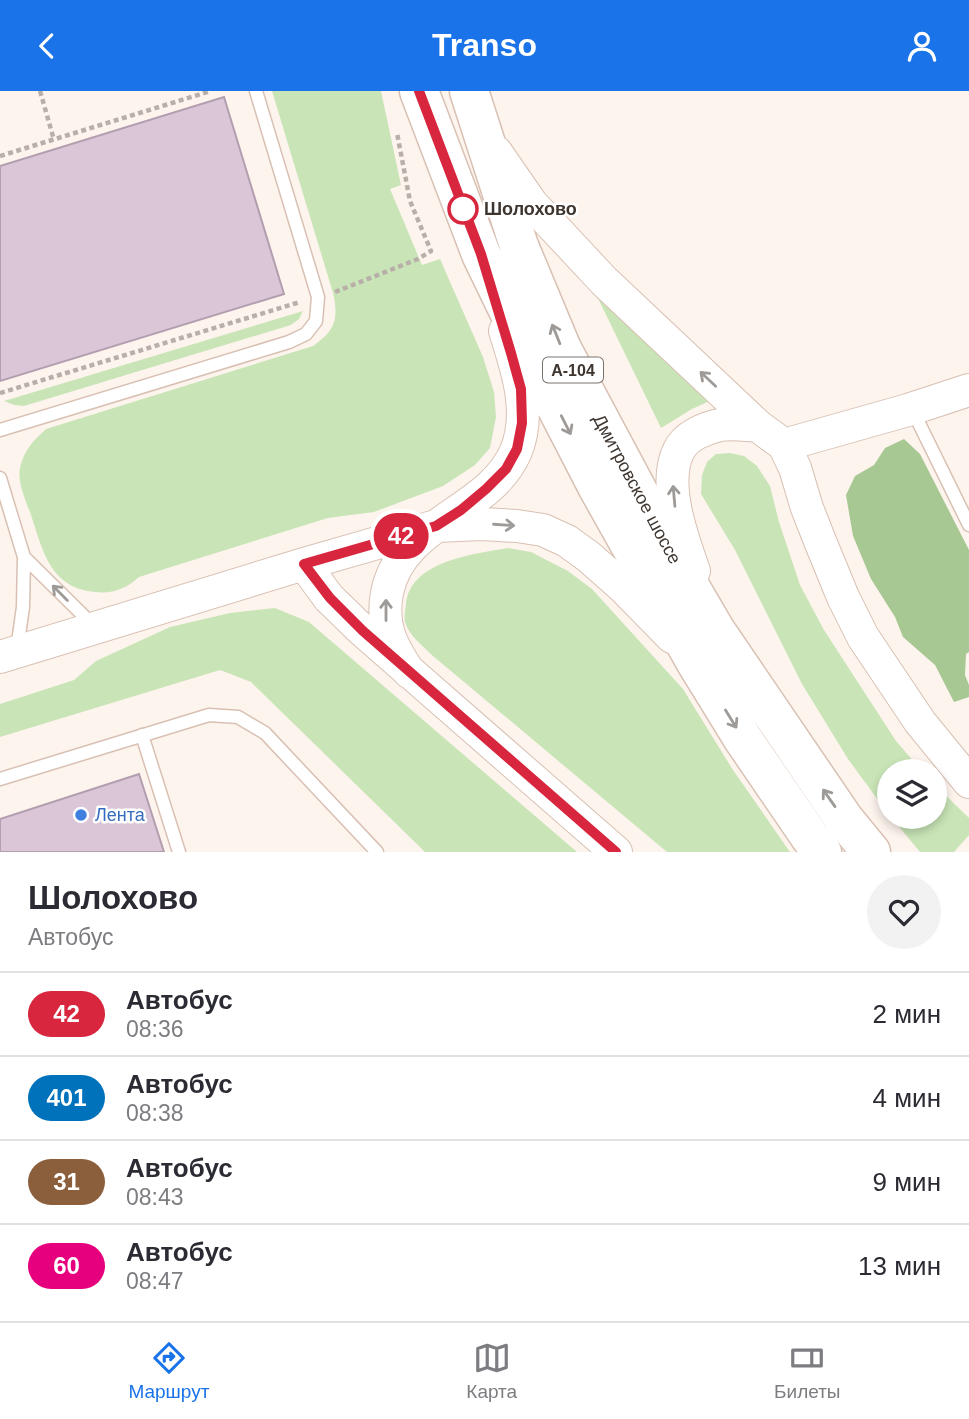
<!DOCTYPE html>
<html lang="ru">
<meta charset="utf-8">
<style>
:root{--surface:#fff;--page:#f2f2f3;--text:#2b2b33;--muted:#7c7c81;--line:#e1e1e2;--accent:#1a73e8}
body{margin:0;font-family:Helvetica,sans-serif;background:var(--page);color:var(--text);height:100vh;display:flex;flex-direction:column;font-size:26px;white-space:nowrap}
*{box-sizing:border-box;margin:0}
p{font-size:23px;color:var(--muted)}
.icon{flex:none;width:38px;height:38px;fill:none;stroke:currentColor;stroke-width:2;stroke-linecap:round;stroke-linejoin:round}
.map{position:relative;height:761px;overflow:hidden}
.details{display:flex;flex-direction:column;background:var(--surface);flex:1}
.details>*{flex:none}
.badge{padding:0 14px;border-radius:23px;font-size:24px;line-height:46px}
.tools{position:absolute;left:877px;top:668px;display:grid;gap:14px}
.tools a{display:grid;place-items:center;width:70px;height:70px;border-radius:50%;background:var(--surface);box-shadow:0 4px 10px #0003;font-size:35px}
.map>.badge{position:absolute;translate:-50% -50%;box-shadow:0 0 0 4px #fff}
.round{display:grid;place-items:center;flex:none;width:74px;height:74px;border-radius:37px;background:var(--page)}
.overview{display:flex;align-items:center;justify-content:space-between;height:119px;padding:0 28px}
h1{font-size:33px;font-weight:800;line-height:52px}
ul{padding:0;list-style:none}
li{display:flex;align-items:center;gap:21px;height:84px;padding:0 28px;border-top:2px solid var(--line)}
li div{flex:1}
li b{display:block;font-size:26px}
li em{font-style:normal}
li .badge{min-width:77px;font-weight:700;text-align:center}
header{display:flex;justify-content:space-between;align-items:center;height:91px;padding:0 28px;background:var(--accent);color:#fff;font-size:32px;font-weight:800}
.tabs{display:flex;justify-content:space-around;align-items:center;height:98px;border-top:2px solid var(--line);background:var(--surface);font-size:19px;color:var(--muted)}
.tabs a{display:grid;justify-items:center;gap:4px}
.tabs .selected{color:var(--accent)}
.map>svg:first-child{display:block}
.green{fill:#c9e5b7}
.forest{fill:#a8c893}
.building{fill:#dbc6d8;stroke:#b29eaf;stroke-width:2}
.lines{fill:none;stroke-linecap:round;stroke-linejoin:round}
.service-casing{stroke:#d8c0b3;stroke-width:15}
.tertiary-casing{stroke:#d8c0b3;stroke-width:34}
.trunk-casing{stroke:#d8c0b3;stroke-width:41}
.path{stroke:#b8afa9;stroke-width:4.5;stroke-dasharray:5 3.5;stroke-linecap:butt}
.service{stroke:#fff;stroke-width:12}
.tertiary{stroke:#fff;stroke-width:32}
.trunk{stroke:#fff;stroke-width:38}
.oneway{stroke:#9e9a97}
.line-casing{stroke:#fff;stroke-width:16}
.line{stroke:#d7263d;stroke-width:10}
.stop-dot{fill:#fff;stroke:#d7263d;stroke-width:3.5}
.shop-dot{fill:#3f7fe0;stroke:#fff;stroke-width:2.5}
.labels{text-anchor:middle;stroke-width:5;stroke-linejoin:round;paint-order:stroke}
.shield{fill:#fff;stroke:#78726d;stroke-width:2}
.shield-label{font-size:16px;font-weight:bold;fill:#3e352f}
.stop-label{font-size:18px;font-weight:bold;fill:#3e352f;stroke:#fff;text-anchor:start}
.street-label{font-size:18px;fill:#3e352f;stroke:#fff}
.shop-label{font-size:18px;fill:#366cbe;stroke:#fff;text-anchor:start}
</style>
<header><svg class="icon" aria-label="back" viewBox="0 0 24 24"><path d="M15 5l-7 7 7 7"/></svg>Transo<svg class="icon" aria-label="person" viewBox="0 0 24 24"><circle cx="12" cy="8" r="4"/><path d="M4 21q1-7 8-7t8 7"/></svg></header>
<div class="map">
<svg width="969" height="761" viewBox="0 0 969 761">
<rect width="100%" height="100%" fill="#fef4ee"/>
<path class="green" d="M272,0H381L401,94L390,98L422,174L440,168L483,266L494,301L496,326L490,357L475,374L443,395L374,421L328,427L139,486C126,498 112,503 95,501C50,497 43,460 31,424C26,410 17,392 20,377C24,359 33,350 46,338L313,255C335,240 339,228 333,202Z
M592,195L712,309L692,318L661,337Z
M303,220L299,228L291,234L24,315L14,314L4,310Z
M730,362L744,365L757,375L770,395L779,431L800,494L824,539L896,650L923,681H889V724L848,668L802,593L735,459L701,403L702,384L707,371L716,363Z
M508,457L531,461L568,480L592,498L683,598L733,679L790,761H667L433,565C423,555 409,545 405,531C404,526 405,519 406,514C409,470 474,463 508,457Z
M275,517L309,531L577,761H425L251,591L220,579L0,646V613L74,589L96,570L170,536L230,522Z
M935,694L969,727V744L954,761H920L891,726H934Z"/>
<path class="forest" d="M904,348L920,363L969,459V561L966,563L965,584L969,594V606L954,611L935,574L903,546L895,526L871,488L853,445L846,404L855,385L874,374L885,357Z"/>
<path class="building" d="M224,6L284,203L0,290V75Z
M139,683L164,761H0V728Z"/>
<g class="lines">
<defs>
<path id="service" d="M912,318L969,434
M0,339L289,251L306,243L316,230L318,206L256,0
M0,387L24,466L23,516L17,558
M24,466L94,535
M142,644L179,761
M0,688L209,624L238,626L265,642L377,761"/>
<path id="tertiary" d="M496,61L532,113L604,190L758,335L784,354L795,377L807,417L820,450L843,506L863,546L920,631L969,691
M784,354L908,319L969,299
M304,473L329,507L363,540L616,761
M694,480C682,446 662,392 679,359C686,345 705,337 720,334C731,332 746,334 758,335
M0,566L304,473L436,435L482,433L517,435L543,439L567,450L589,466L624,497L672,546
M409,581C391,554 381,535 387,502C401,430 490,422 516,360C532,321 517,278 505,240"/>
<path id="trunk" d="M419,0L481,163L536,277L598,397L695,570L743,648L810,746L822,761
M469,0L519,155L562,258L678,475L716,540L844,728L871,761"/>
</defs>
<use href="#service" class="service-casing"/>
<use href="#tertiary" class="tertiary-casing"/>
<use href="#trunk" class="trunk-casing"/>
<path class="path" d="M40,0L54,49
M0,65L211,0
M335,201L418,168L431,160L410,110L397,42
M0,302L300,211"/>
<use href="#service" class="service"/>
<use href="#tertiary" class="tertiary"/>
<use href="#trunk" class="trunk"/>
</g>
<defs><path id="oneway-shaft" d="M-6 0H5M1.5-3L5.5 0L1.5 3" fill="none" stroke-width="1.6" stroke-linecap="round" stroke-linejoin="round" transform="scale(1.75)"/></defs>
<g class="oneway">
<use href="#oneway-shaft" transform="translate(556 243) rotate(-112)"/>
<use href="#oneway-shaft" transform="translate(708 288) rotate(-137)"/>
<use href="#oneway-shaft" transform="translate(566 334) rotate(63)"/>
<use href="#oneway-shaft" transform="translate(674 405) rotate(-95)"/>
<use href="#oneway-shaft" transform="translate(504 434) rotate(4)"/>
<use href="#oneway-shaft" transform="translate(60 502) rotate(-135)"/>
<use href="#oneway-shaft" transform="translate(386 519) rotate(-90)"/>
<use href="#oneway-shaft" transform="translate(731 628) rotate(58)"/>
<use href="#oneway-shaft" transform="translate(829 707) rotate(-125)"/>
</g>
<g class="lines">
<defs>
<path id="line" d="M419,0L481,163L511,262L521,298L522,332L517,358L506,378L486,398L461,419L436,435L304,473L330,507L363,540L616,761"/>
</defs>
<use href="#line" class="line-casing"/>
<use href="#line" class="line"/>
</g>
<circle class="stop-dot" cx="463" cy="118" r="14"/>
<circle class="shop-dot" cx="81" cy="724" r="7"/>
<g class="labels">
<rect class="shield" x="543" y="266.5" width="60" height="25" rx="5"/>
<g class="shield-label">
<text x="573" y="285">А-104</text>
</g>
<g class="stop-label">
<text x="484" y="124">Шолохово</text>
</g>
<g class="street-label">
<text transform="translate(637 398) rotate(62)" y="6">Дмитровское шоссе</text>
</g>
<g class="shop-label">
<text x="95" y="730">Лента</text>
</g>
</g>
</svg>
<div class="tools">
<a><svg class="icon" aria-label="layers" viewBox="0 0 24 24"><path d="M12 4l9 5-9 5-9-5zM3 14l9 5 9-5"/></svg></a>
</div>
<b class="badge" style="left:401px;top:445px;background:#d7263d;color:#fff">42</b>
</div>
<section class="details">
<div class="overview"><div><h1>Шолохово</h1><p>Автобус</p></div><a class="round"><svg class="icon" aria-label="heart" viewBox="0 0 24 24"><path d="M12 20l-8-8c-3-5 5-10 8-4 3-6 11-1 8 4z"/></svg></a></div>
<ul>
<li><span class="badge" style="background:#d7263d;color:#fff">42</span><div><b>Автобус</b><p>08:36</p></div><em>2 мин</em></li>
<li><span class="badge" style="background:#0072bc;color:#fff">401</span><div><b>Автобус</b><p>08:38</p></div><em>4 мин</em></li>
<li><span class="badge" style="background:#8b5e3c;color:#fff">31</span><div><b>Автобус</b><p>08:43</p></div><em>9 мин</em></li>
<li><span class="badge" style="background:#e6007e;color:#fff">60</span><div><b>Автобус</b><p>08:47</p></div><em>13 мин</em></li>
</ul>
</section>
<nav class="tabs">
<a class="selected"><svg class="icon" aria-label="directions" viewBox="0 0 24 24"><path d="M12 3l9 9-9 9-9-9zM9 14v-3h6M13 9l2 2-2 2"/></svg>Маршрут</a>
<a><svg class="icon" aria-label="map" viewBox="0 0 24 24"><path d="M3 6l6-2 6 2 6-2v14l-6 2-6-2-6 2zM9 4v14M15 6v14"/></svg>Карта</a>
<a><svg class="icon" aria-label="tickets" viewBox="0 0 24 24"><path d="M3 7h18v10H3zM15 7v10"/></svg>Билеты</a>
</nav>
